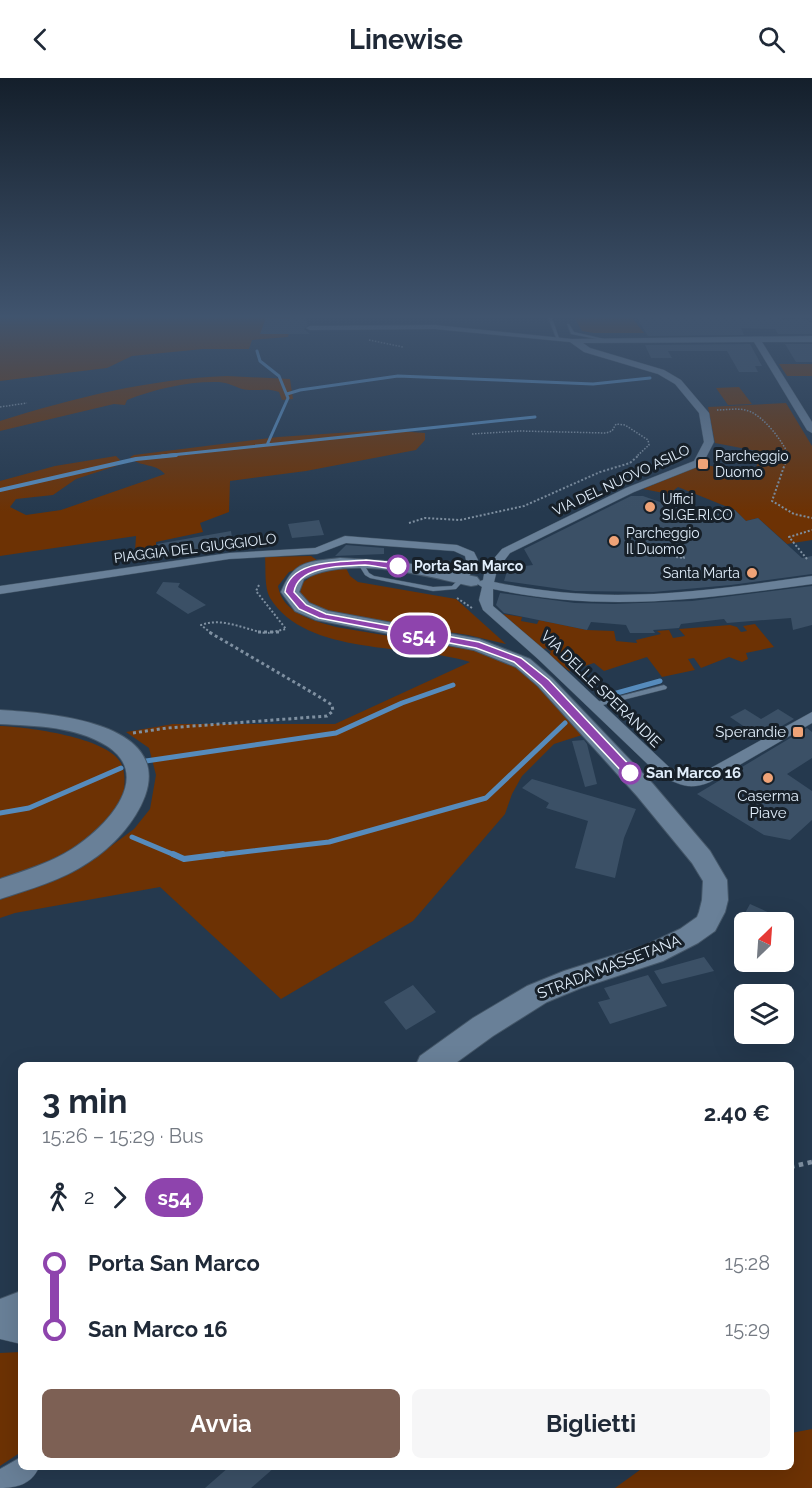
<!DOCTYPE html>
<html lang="it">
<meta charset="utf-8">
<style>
:root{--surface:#fff;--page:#f6f6f7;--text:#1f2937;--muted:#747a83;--accent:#7d6054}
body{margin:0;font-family:Raleway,sans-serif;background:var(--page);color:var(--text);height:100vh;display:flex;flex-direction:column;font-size:22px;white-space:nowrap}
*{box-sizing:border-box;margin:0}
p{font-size:20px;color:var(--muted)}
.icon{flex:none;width:33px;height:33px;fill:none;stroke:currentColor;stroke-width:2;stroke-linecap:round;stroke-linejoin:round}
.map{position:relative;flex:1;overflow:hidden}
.panel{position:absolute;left:18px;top:984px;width:776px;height:408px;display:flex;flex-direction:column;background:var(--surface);border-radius:9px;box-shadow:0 6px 24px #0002}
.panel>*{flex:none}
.badge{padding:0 12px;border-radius:20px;font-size:21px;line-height:39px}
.needle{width:39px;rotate:25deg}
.controls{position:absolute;left:734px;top:834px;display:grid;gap:12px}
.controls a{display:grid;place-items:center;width:60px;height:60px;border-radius:9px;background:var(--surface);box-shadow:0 6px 24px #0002;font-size:30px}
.map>.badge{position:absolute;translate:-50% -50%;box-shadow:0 0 0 3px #fff}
.legs{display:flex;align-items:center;gap:9px;height:66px;padding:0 24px;font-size:20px}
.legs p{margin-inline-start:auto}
.overview{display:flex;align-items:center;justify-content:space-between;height:102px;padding:0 24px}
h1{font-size:33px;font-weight:700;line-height:45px}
.action{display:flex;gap:12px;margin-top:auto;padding:12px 24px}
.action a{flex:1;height:69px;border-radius:9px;background:var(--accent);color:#fff;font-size:24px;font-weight:700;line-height:69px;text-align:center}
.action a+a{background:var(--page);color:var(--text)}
ul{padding:0 24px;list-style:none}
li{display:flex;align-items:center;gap:21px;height:66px;font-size:22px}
li i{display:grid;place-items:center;width:9px;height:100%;margin:0 8px;background:currentColor}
li i::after{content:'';width:15px;height:15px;margin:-8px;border:4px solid;border-radius:50%;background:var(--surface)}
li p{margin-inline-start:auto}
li:first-child i{background:linear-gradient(#0000 50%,currentColor 0)}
li:last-child i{background:linear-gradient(currentColor 50%,#0000 0)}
header{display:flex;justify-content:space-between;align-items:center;height:78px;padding:0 24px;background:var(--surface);font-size:27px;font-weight:700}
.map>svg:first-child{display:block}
.green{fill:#6d3204}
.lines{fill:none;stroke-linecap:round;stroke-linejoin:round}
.stream-far3{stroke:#568bbc;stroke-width:3}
.stream-far2{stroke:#568bbc;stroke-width:4}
.stream-far1{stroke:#568bbc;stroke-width:5}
.stream{stroke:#568bbc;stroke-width:6}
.building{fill:#3b5066}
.lane-casing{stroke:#445668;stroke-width:1}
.street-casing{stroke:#445668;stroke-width:1}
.secondary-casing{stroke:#445668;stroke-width:2}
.path-far3{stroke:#7f90a1;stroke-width:1.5;stroke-dasharray:1.5 1.5;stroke-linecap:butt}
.path-far2{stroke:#7f90a1;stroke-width:2;stroke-dasharray:2 2;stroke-linecap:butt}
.path-far1{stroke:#7f90a1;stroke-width:3;stroke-dasharray:3 3;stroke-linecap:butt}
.path{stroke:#7f90a1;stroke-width:4.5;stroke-dasharray:4.5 4.5;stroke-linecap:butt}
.lane{fill:#698098;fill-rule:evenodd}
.street{fill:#698098;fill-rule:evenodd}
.secondary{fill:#698098;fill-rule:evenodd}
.line-1{fill:#8e44ad;stroke:#fff;stroke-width:1.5}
.poi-dot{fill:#efa377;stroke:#172029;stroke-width:2}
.stop-1-dot{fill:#fff;stroke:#8e44ad;stroke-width:3}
.labels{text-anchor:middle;stroke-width:6;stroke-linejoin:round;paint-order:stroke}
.far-poi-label{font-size:14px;fill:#e1eefb;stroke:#172029;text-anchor:start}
.far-street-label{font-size:14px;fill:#e1eefb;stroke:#172029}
.far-stop-label{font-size:14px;font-weight:bold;fill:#e1eefb;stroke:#172029;text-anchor:start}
.street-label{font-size:15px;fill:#e1eefb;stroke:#172029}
.poi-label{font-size:15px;fill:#e1eefb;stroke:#172029;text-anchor:end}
.stop-label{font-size:15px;font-weight:bold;fill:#e1eefb;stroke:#172029;text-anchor:start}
</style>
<header><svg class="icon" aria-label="back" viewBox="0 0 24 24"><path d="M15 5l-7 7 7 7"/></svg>Linewise<svg class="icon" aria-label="search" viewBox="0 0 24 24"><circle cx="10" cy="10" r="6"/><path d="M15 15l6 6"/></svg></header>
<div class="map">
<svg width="812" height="1410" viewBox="0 0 812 1410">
<rect width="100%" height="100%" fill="#25394e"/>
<path class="green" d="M0,237H289L293,238L288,259L252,262L249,271H203L132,278L107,290L0,303Z
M573,237H630L644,255H594L582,253Z
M779,286H812V298H787Z
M227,298L290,301L293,321L282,322L279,314C267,309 254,314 242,311C234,308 228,305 219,304C189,303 154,311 127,322L125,327L114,326L0,353V343C73,320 150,301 227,298Z
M739,309L752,326L728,327L716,310Z
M786,325L812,368V462L787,466L758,440L746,443L735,432L678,409L669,416L643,411L702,386L753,397L762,374L715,365L708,329Z
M384,352L425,355V362L416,372L306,393L230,403L229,434L200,445L203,454L156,464V470L135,474L136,458L0,478V403L55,388L116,378L120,382L116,388L76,401L53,417L16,421L10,429L26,437L61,432L165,396C154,384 140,390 130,379L134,377L278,359Z
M311,478L320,484L289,494L278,508C282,535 314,543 336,549L472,572L499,580L517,589L536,606L582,657L554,666L522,698L512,716L505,736L413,843L281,921L160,809L15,835L0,840V822L84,788L134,751L150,731L156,697L149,670L126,654L173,646H335L470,584C410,565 307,579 270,520C264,509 266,491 265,479Z
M346,490L350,498L358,504L456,521L506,566L468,557L337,537L309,526L300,515L302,505L316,495Z
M503,536L522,539L521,543L537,546L539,542L587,552L614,553L616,563L637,565L636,562L661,556L657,553L669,552L673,560L685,558L679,551L730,547L737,549L741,554L747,553L743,548L755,546L774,569L746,575L748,581L742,584L729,579L701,590L694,580L688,581L695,592L662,599L647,579L604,593L594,585L569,593L549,577L551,574L546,570L542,572Z
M0,648C27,649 107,659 121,685C125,693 125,703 124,712C121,734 102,754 84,765C58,782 29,792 0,803Z
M21,1274V1374L0,1388V1275Z
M812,1351V1410H615L644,1389H790L791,1355Z"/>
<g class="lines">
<path class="stream-far3" d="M257,273L260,283L279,298L288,320L267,367
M287,316L300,312L398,298L593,306L650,300
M162,378L535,339"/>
<path class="stream-far2" d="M0,412L136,381L176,377"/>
<path class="stream-far1" d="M606,618L660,603
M146,683L336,655L402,625L453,607
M0,735L29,730L121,690
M132,759L177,778
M210,778L329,764L486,720L565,645"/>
<path class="stream" d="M173,776L184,781L223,776"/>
</g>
<path class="building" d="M290,237H305L308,247L304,251L310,256H260L266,240L290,241Z
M635,237H776L783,242L803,240L812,245V256H778L775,251L741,250L744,257L648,258Z
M750,266L762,288H755L758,294H739L727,273H668L672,280H651L645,267Z
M785,266H812V284H796Z
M631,418H643L660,424L663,427L664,443L735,432L746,443L758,440L802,480L812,478V496L731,507L653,514L575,513L504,503L508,490L533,487L524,471Z
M319,442L324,457L292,460L288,446Z
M231,453L233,466L162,479L157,466Z
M346,467L384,470V476L335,478Z
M163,504L180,505L178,509L206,527L188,536L156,515Z
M812,508V547L793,552L791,540L727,545L724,541L681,546L679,550L653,552L655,555H630L626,547L591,544L587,552L504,535L496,527L500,515L575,525L614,526L692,523Z
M745,631L761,641L778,631L794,641L761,660L730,639Z
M807,650L812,654V680L787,696L812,713V742L790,762L764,757L697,716Z
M584,662L587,666L597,706L585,709L572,663Z
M532,701L636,731L624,760L615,800L575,790L588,743L546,730L549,725L522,710Z
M750,826L790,844H740Z
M704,879L714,893L662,906L654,893Z
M648,897L667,928L610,946L598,924L610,921L604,910Z
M413,907L436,934L406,952L384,924Z
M229,1389H275L251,1410H205Z"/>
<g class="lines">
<defs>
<path id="lane" d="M547,237H551L560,263L557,262Z
M567,246H569L574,254L604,261L602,262L571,256Z
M360,482L362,483L369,495L374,498L433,509L452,508L460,500H464L465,501L456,511L433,513L370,500L365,497L357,484Z
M664,607L667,609L666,611L595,629L592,627L593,625Z"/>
<path id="street" d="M435,247L572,261L812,258V264H762L812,344V355L807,352L754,264L583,265L590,270L664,292L681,302L709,335L714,364L702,387L634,414L510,475L497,492L494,504C606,528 701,514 812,498V506C700,521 606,535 493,511V528L548,575L669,689L689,698L700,696L812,634V645L710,704C688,713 679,706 659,697L538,581L483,532L479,522L482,509L476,505L483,502L485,491L502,471L626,410L694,383L704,364L699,335L675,306L658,296L584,274L570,264L435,251L310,252L306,250L310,248Z
M345,458L457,467L474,474L478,482L466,504L462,505L456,501L466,482L465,478L454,473L346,465L317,476L229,481L0,516V508L229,475L315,470Z
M0,1237L21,1242V1266L0,1261Z
M21,1379V1389H39C32,1406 17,1410 0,1410V1391Z"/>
<path id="secondary" d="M340,480L401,484L477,499L480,503L477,507L471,508C423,497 349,477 304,501L299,514L309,525L328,533L479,561L530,581L552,600L653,706L710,773L727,802L728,822L725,834L715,853L698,865L663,883L581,910L547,924L493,958L453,987H416L420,978L473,940L527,908L564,893L646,867L680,851L697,839L699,834L702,822L703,803L692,785L637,718L538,608L516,589L474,572L316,542L295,533L281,514C294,482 308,484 340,480Z
M0,632C47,635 172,643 145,718C135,745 112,769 89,784C63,802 30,811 0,821V801C24,793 50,785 72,771C104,751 155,699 107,668C76,648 35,648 0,646Z
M21,1213V1247L0,1255V1221Z"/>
</defs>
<use href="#lane" class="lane-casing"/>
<use href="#street" class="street-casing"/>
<use href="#secondary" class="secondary-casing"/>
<path class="path-far3" d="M369,262L403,269
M0,329L27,325
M717,332C728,332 741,329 751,334C766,341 783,364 789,378
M472,356L520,353L606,355L612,353L616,346L625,347L648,362L649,367L637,378"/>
<path class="path-far2" d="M788,377L772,423L794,436L812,440
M409,445L425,440L460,442L524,428L600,394L630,385L639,377
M676,479L684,480L682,476
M807,481L789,459L812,452
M259,507L256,513L286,551L268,555
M457,520L472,530
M211,555L201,547C223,539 243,551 265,555"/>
<path class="path-far1" d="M258,554H279
M133,655L167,650L327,638L333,633L332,627L318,618L209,554"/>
<path class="path" d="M790,1089L812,1084"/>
<use href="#lane" class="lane"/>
<use href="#street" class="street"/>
<use href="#secondary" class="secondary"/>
</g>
<linearGradient id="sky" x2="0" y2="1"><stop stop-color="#141f2b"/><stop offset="0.55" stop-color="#40546e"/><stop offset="1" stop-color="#40546e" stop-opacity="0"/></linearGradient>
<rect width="812" height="434" fill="url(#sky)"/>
<path class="line-1" d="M366,482L398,485L402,488C393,494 376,487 365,487C344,488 298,487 294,514L306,527L326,536L479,564L521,580L549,602L634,692V698H626L541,607L514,584L476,570L319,540L299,531L285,514C290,481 341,484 366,482Z"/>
<g class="poi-dot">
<rect x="697" y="380" width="12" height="12" rx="3"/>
<circle cx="650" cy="429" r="6"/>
<circle cx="614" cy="463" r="6"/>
<circle cx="752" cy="495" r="6"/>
<rect x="792" y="648" width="12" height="12" rx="3"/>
<circle cx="768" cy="700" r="6"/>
</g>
<g class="stop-1-dot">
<circle cx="398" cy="488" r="10"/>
<circle cx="630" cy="695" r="10"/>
</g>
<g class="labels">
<g class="far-poi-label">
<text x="715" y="383">Parcheggio<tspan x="715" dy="16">Duomo</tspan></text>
<text x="662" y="426">Uffici<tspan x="662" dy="16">SI.GE.RI.CO</tspan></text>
<text x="626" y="460">Parcheggio<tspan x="626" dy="16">Il Duomo</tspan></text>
<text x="740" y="500" text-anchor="end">Santa Marta</text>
</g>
<g class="far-street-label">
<text transform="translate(621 402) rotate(-25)" y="5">VIA DEL NUOVO ASILO</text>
<text transform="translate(195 470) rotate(-7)" y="5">PIAGGIA DEL GIUGGIOLO</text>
</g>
<g class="far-stop-label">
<text x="414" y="493">Porta San Marco</text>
</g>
<g class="street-label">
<text transform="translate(601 611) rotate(44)" y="5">VIA DELLE SPERANDIE</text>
<text transform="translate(609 889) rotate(-21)" y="5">STRADA MASSETANA</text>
</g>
<g class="poi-label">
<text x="786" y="659">Sperandie</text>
<text x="768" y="723" text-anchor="middle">Caserma<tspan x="768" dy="17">Piave</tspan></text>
</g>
<g class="stop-label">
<text x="646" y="700">San Marco 16</text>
</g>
</g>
</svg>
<div class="controls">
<a><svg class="needle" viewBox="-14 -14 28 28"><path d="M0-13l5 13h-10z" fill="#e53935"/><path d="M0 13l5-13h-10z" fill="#747a83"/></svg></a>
<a><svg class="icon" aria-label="layers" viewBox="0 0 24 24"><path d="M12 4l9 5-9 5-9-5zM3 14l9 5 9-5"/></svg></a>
</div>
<b class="badge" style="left:419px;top:557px;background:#8e44ad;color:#fff">s54</b>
<section class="panel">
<div class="overview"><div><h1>3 min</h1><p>15:26 – 15:29 · Bus</p></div><b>2.40 €</b></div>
<div class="legs"><svg class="icon" aria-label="walk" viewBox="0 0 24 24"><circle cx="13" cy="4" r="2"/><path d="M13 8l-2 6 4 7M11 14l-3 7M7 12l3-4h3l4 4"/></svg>2<svg class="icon" aria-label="forward" viewBox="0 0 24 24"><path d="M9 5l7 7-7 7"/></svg><b class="badge" style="background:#8e44ad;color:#fff">s54</b></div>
<ul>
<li><i style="color:#8e44ad"></i><b>Porta San Marco</b><p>15:28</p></li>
<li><i style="color:#8e44ad"></i><b>San Marco 16</b><p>15:29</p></li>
</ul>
<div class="action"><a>Avvia</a><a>Biglietti</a></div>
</section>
</div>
